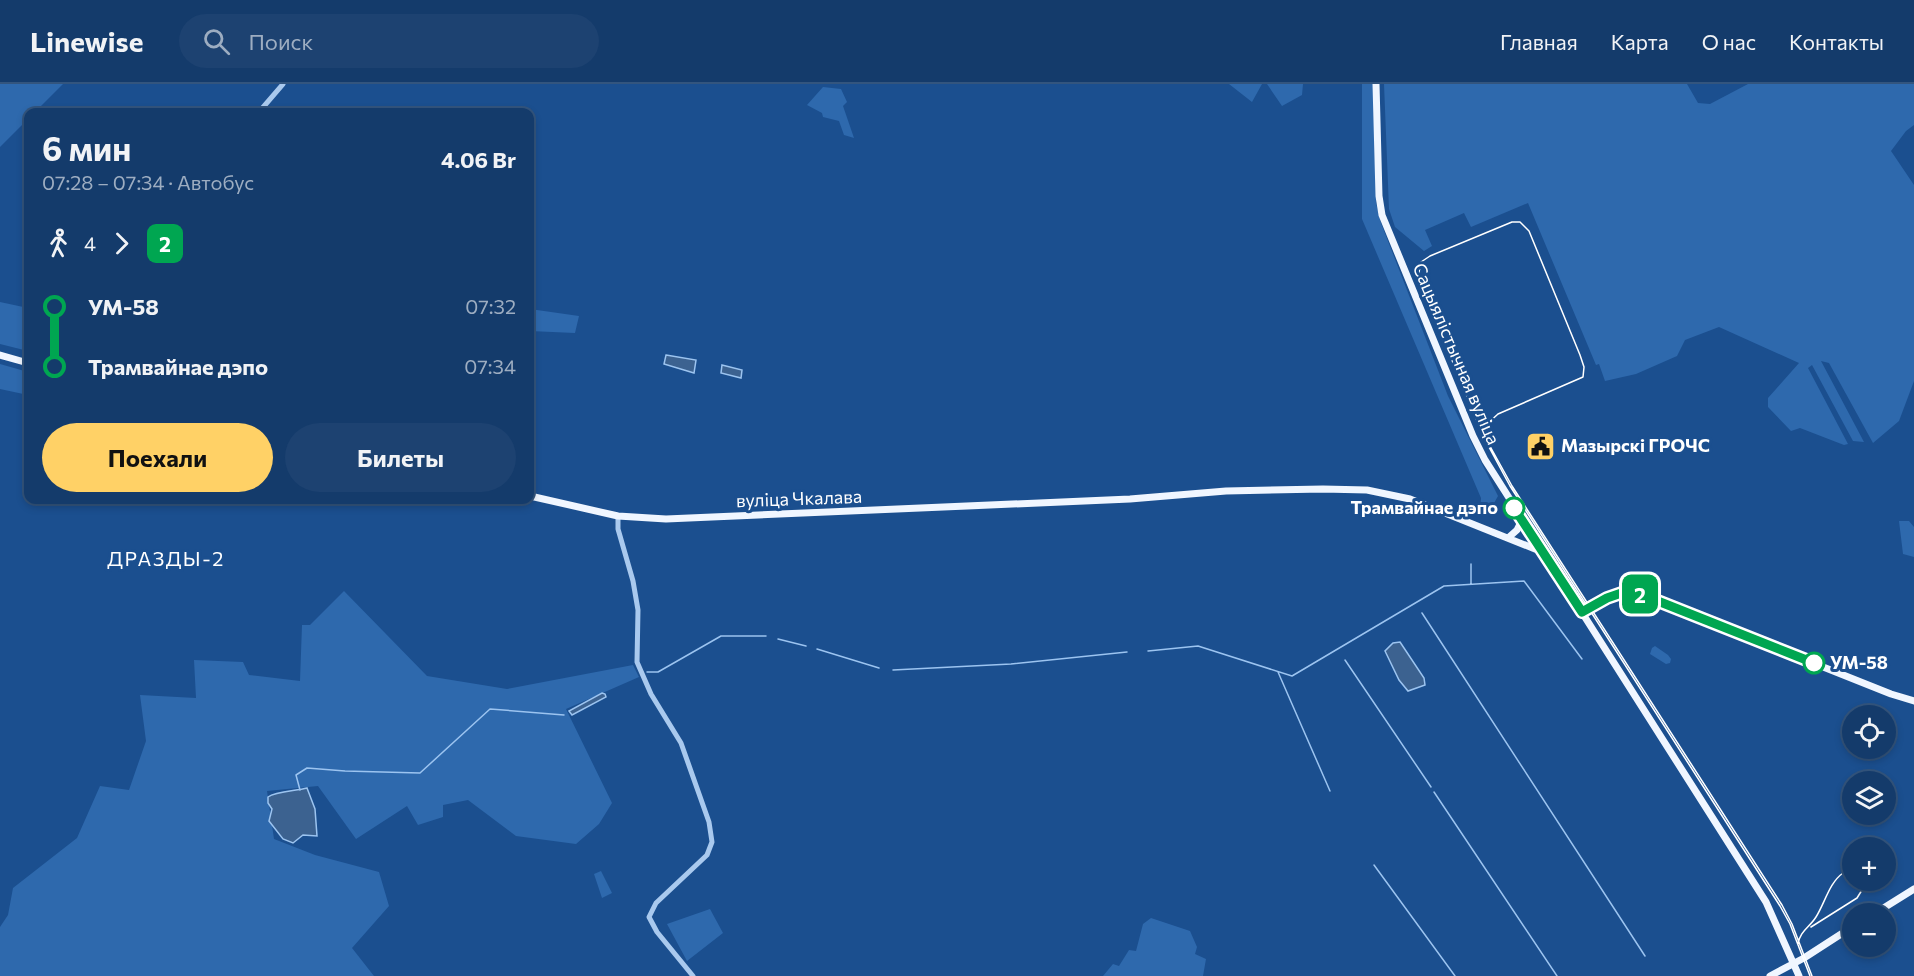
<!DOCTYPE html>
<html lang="ru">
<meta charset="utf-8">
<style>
:root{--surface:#143b6b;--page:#1d4271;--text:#f1f3f6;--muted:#9dadc1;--line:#33557e;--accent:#ffd166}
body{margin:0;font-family:Commissioner,sans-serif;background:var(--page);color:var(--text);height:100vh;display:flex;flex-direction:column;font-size:22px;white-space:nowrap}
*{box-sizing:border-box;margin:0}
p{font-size:20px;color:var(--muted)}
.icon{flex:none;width:33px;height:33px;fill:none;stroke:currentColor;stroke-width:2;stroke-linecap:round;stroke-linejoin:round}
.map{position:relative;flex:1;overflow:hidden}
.drawer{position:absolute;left:24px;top:24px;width:510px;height:396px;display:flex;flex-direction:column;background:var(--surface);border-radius:12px;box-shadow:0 3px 9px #0003,0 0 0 2px var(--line)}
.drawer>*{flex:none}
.badge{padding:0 12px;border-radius:9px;font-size:21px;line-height:39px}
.buttons{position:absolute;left:1842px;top:621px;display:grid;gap:12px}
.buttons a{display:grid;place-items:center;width:54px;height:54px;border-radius:50%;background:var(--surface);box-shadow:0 3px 9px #0003,0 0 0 2px var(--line);font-size:30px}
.map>.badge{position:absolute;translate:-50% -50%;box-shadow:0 0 0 3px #fff}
.legs{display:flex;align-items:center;gap:9px;height:66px;padding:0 18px;font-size:20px}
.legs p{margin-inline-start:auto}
.headline{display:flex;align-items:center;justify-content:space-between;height:102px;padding:0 18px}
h1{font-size:33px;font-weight:700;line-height:45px}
.button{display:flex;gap:12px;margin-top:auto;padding:12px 18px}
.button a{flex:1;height:69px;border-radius:36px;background:var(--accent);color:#111;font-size:24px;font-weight:700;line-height:69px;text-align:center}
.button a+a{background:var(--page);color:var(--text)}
ul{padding:0 18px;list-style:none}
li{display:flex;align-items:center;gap:21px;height:60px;font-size:22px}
li i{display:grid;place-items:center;width:9px;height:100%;margin:0 8px;background:currentColor}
li i::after{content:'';width:15px;height:15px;margin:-8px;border:4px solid;border-radius:50%;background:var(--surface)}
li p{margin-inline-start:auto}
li:first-child i{background:linear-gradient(#0000 50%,currentColor 0)}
li:last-child i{background:linear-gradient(currentColor 50%,#0000 0)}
header{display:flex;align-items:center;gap:36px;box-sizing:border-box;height:84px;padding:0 30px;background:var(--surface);border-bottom:2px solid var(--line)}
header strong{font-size:28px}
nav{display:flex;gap:33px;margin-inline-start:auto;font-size:21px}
.search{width:420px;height:54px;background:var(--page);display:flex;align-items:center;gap:15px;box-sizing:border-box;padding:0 21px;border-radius:33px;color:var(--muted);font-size:22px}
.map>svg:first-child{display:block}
.green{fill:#2e69ad}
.water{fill:#3c6290;stroke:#9cc4f0;stroke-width:1.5}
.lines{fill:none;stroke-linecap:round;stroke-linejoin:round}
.stream{stroke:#9cc4f0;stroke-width:1.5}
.minor{stroke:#a9c9ee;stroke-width:5}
.major{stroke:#f0f6ff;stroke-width:7}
.tram{stroke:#fff;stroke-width:1.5}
.line-1-casing{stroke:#fff;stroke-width:14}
.line-1{stroke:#00a651;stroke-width:9}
.stop-1-dot{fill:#fff;stroke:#00a651;stroke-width:3}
.labels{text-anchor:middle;stroke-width:6;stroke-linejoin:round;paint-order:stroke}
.street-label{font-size:18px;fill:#fff;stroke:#1b4f8f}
.poi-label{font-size:18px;font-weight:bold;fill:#fff;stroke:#1b4f8f;text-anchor:start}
.stop-label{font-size:18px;font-weight:bold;fill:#fff;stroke:#1b4f8f;text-anchor:end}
.neighbourhood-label{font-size:20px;letter-spacing:1.5px;fill:#fff;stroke:#1b4f8f}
</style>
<header>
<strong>Linewise</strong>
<div class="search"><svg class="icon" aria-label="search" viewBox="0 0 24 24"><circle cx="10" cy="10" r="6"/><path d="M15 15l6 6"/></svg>Поиск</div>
<nav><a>Главная</a><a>Карта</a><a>О нас</a><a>Контакты</a></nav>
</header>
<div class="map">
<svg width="1914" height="892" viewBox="0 0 1914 892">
<rect width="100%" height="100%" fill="#1b4f8f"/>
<path class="green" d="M0,0H63L35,28H28V35L0,63Z
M1229,0H1262L1252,18Z
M1267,0H1303L1302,11L1282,22Z
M1362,0H1373L1376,119L1381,139L1448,312L1498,412L1489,428L1480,431L1481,414L1362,135Z
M1384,0H1687L1698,19L1710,20L1748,0H1914V41L1906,47L1891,67L1914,101V297L1899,337L1873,359L1829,279L1821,277L1864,358L1853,357L1812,281L1808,284L1848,360L1844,361L1800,344L1791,347L1768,323V314L1799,279L1719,243L1685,256L1677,272L1636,290L1605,297L1599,280L1596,281L1528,119L1471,143L1464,129L1425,146L1432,162L1424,167L1395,143L1389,125Z
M823,3L841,5L847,18L843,22L854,54L844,51L839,37L823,33L822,29L807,21Z
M0,218L28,224V267L0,260Z
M530,225L579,232L575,249L530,247Z
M0,280L28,288V311L0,305Z
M1899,437H1909L1914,443V473L1903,470Z
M344,507L427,592L507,605L633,581L639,593L566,625L612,719L599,740L576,760L516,752L468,716L443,721V733L418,741L407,722L356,755L318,702L267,707L274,755L315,771L379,788L389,822L352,864L374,892H0V843L8,831L13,804L77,754L100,702L129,706L146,657L140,611L196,614L194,576L243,578L249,591L300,597L302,541H310Z
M1655,562L1668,571L1671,575L1670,579L1666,580L1650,570L1652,564Z
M601,787L612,809L602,814L594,790Z
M710,825L723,849L687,877L667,840Z
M1151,834L1190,847L1197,863L1195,870L1206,875L1203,892H1103L1113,880L1119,882L1129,866L1136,867L1143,840Z"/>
<path class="water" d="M666,271L696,276L694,289L664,280Z
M722,281L742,286L741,294L721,289Z
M1400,558L1424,594L1425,601L1408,607L1399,596L1385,567L1393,559Z
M602,609L605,610L606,613L572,631L569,627Z
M307,704L315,725L317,752L303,751L293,759L283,755L269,737L272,725L268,719V713C276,707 296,707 307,704Z"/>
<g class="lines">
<path class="stream" d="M1457,426L1461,423L1465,424
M1471,500V480
M1422,529L1645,872
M778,555L806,562
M817,565L879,584
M1148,567L1198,562L1292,592L1444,502L1524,497L1582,575
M1345,576L1431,703
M893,586L1011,580L1127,568
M647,588H658L721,552H766
M1278,588L1330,707
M300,706L296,691L307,684L345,687L420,689L490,625L564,631
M1434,708L1557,892
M1374,781L1455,892"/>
<path class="minor" d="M259,28L283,0
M618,432V445L633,497L638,526L637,578L651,610L681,659L709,738L712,758L707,771L656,819L649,833L657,848L693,892"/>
<path class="major" d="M1376,0L1379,112L1382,131L1473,352L1485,376L1766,818L1799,892
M0,271L28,279
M530,412L618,432L666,435L1130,415L1226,407L1323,405L1367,406L1410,415L1535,465L1541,464
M1508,454L1517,446L1522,436
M1582,527L1607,514L1630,506L1891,610L1914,617
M1874,830L1914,805
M1770,892L1804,874L1852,843"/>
<path class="tram" d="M1811,843L1857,814L1862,806L1861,796
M1798,860C1800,847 1809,844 1816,833C1825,819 1829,799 1843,789H1852
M1810,892L1790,840L1780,822L1510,402L1483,352L1418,193L1421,178L1430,172L1512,138H1520L1529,147L1580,271L1584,283L1583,293L1498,330L1486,341V355L1512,402L1782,821L1792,840L1812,892"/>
</g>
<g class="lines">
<defs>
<path id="line-1" d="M1514,424L1582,528L1607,514L1630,506L1814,579"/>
</defs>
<use href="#line-1" class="line-1-casing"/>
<use href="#line-1" class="line-1"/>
</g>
<defs>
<symbol id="civic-square" viewBox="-11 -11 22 22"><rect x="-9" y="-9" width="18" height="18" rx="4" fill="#ffd166" stroke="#1b4f8f"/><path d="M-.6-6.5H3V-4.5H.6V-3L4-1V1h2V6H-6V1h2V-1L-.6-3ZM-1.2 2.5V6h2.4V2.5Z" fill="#111"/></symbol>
</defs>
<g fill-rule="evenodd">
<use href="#civic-square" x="1524" y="346" width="33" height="33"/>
</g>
<g class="stop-1-dot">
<circle cx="1514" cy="424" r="10"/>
<circle cx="1814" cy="579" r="10"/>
</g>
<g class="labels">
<g class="street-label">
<text transform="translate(1456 270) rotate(67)" y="6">Сацыялістычная вуліца</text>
<text transform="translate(799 415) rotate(-2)" y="6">вуліца Чкалава</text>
</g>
<g class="poi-label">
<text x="1561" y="368">Мазырскі ГРОЧС</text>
</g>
<g class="stop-label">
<text x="1498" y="430">Трамвайнае дэпо</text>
<text x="1830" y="585" text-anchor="start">УМ-58</text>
</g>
<g class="neighbourhood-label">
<text x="166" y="482">ДРАЗДЫ-2</text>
</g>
</g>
</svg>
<div class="buttons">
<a><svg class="icon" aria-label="locate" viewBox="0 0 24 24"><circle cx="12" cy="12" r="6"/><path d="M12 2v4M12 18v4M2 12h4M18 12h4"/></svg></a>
<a><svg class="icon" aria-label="layers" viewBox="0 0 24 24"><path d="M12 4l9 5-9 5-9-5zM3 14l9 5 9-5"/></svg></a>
<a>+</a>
<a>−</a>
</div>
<b class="badge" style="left:1640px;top:510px;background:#00a651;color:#fff">2</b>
<section class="drawer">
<div class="headline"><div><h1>6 мин</h1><p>07:28 – 07:34 · Автобус</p></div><b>4.06 Br</b></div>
<div class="legs"><svg class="icon" aria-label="walk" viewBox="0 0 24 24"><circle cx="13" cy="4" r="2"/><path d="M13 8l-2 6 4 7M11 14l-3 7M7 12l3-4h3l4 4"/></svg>4<svg class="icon" aria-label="forward" viewBox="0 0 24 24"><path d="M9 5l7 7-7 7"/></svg><b class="badge" style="background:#00a651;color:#fff">2</b></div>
<ul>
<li><i style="color:#00a651"></i><b>УМ-58</b><p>07:32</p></li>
<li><i style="color:#00a651"></i><b>Трамвайнае дэпо</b><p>07:34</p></li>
</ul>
<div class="button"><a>Поехали</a><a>Билеты</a></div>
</section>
</div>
